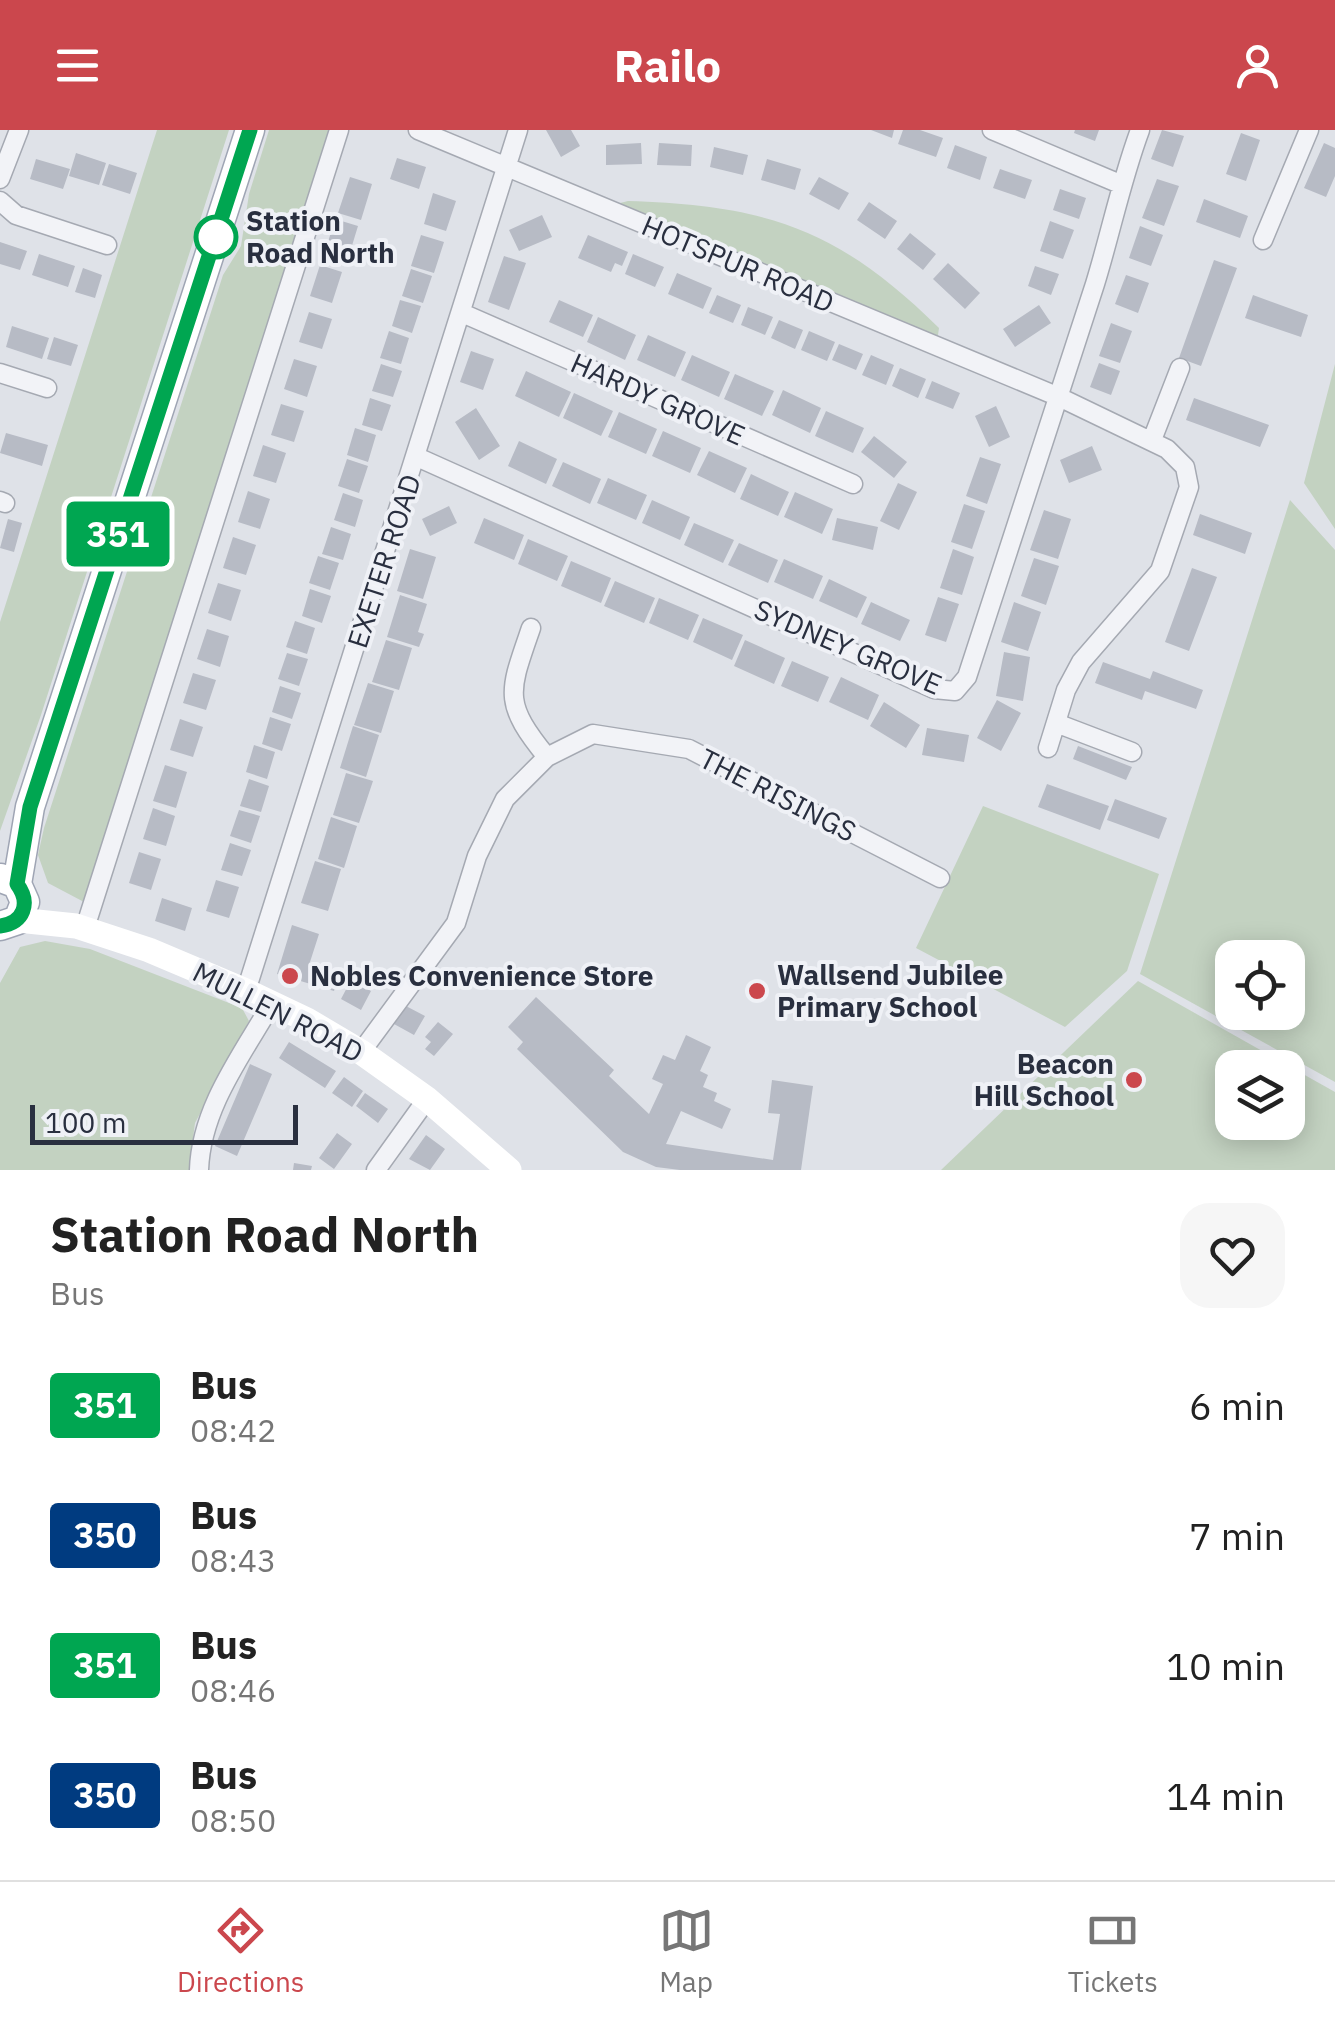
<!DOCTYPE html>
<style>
:root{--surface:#fff;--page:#f6f6f6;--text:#222;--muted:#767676;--line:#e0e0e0;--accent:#cb474d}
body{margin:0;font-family:"IBM Plex Sans",sans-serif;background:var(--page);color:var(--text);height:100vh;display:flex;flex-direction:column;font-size:38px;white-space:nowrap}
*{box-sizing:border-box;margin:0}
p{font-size:32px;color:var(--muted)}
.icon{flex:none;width:55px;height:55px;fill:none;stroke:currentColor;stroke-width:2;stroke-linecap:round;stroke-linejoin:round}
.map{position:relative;height:1040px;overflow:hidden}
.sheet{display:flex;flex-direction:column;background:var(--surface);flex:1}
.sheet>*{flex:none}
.badge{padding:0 20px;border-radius:8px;font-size:35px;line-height:65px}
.controls{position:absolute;left:1215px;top:810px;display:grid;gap:20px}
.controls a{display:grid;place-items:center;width:90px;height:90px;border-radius:20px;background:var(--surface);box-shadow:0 5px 25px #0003;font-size:50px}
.scale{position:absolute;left:30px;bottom:25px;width:268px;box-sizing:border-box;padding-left:10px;border:5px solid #292f3f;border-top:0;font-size:28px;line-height:35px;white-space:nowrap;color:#292f3f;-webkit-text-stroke:8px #eff1f6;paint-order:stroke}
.map>.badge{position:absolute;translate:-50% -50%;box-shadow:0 0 0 5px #fff}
.round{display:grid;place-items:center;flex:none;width:105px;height:105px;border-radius:30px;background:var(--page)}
.headline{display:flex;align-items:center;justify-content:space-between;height:170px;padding:0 50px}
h1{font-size:48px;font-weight:700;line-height:75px}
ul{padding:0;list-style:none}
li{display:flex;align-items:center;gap:30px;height:130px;padding:0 50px}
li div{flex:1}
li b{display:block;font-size:38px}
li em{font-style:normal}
li .badge{min-width:110px;font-weight:700;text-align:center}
header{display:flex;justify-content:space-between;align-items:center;height:130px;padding:0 50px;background:var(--accent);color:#fff;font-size:45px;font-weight:700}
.dock{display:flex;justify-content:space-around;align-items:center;height:140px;border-top:2px solid var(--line);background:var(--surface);font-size:28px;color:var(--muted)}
.dock a{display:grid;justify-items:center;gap:5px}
.dock .current{color:var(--accent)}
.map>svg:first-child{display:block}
.green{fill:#c3d2c1;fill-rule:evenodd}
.building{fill:#b7bbc5}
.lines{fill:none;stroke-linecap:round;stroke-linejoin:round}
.street-casing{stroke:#a5a9b2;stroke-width:21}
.primary-casing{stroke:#9fa5b4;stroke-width:31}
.street{stroke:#f2f3f7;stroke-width:18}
.secondary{stroke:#fff;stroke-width:25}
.primary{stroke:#fff;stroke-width:28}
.line-casing{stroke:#fff;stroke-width:22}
.line{stroke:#00a651;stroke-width:15}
.stop-dot{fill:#fff;stroke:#00a651;stroke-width:5}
.poi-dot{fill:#cb474d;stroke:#eff1f6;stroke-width:4}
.labels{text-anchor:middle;stroke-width:8;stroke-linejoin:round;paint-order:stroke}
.stop-label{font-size:28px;font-weight:bold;fill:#292f3f;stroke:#eff1f6;text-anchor:start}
.street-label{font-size:28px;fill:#292f3f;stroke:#eff1f6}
.poi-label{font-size:28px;font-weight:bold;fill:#292f3f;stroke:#eff1f6;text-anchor:start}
</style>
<header><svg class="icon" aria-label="menu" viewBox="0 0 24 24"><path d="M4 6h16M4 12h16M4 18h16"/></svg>Railo<svg class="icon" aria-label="person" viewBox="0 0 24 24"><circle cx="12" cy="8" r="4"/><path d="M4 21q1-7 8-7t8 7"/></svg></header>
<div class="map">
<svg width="1335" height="1040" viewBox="0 0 1335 1040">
<rect width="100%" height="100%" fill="#dfe2e8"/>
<path class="green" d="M157,0H229L41,585L0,701V492Z
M269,0H332L84,772L48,753L38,725L44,698L223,145L241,116L249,64Z
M628,71C766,75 839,99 939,198L938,205L930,208L616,74Z
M1335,234V399L1304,353Z
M1290,370L1335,420V952L1140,844ZM1232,828H1288V882H1232Z
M983,676L1159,744L1127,841L1065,897L916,818Z
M45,811L90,819L242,878L249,891L195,993L189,1040H0V853L20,817Z
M1138,851L1335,962V1040H941ZM1232,938H1288V992H1232Z"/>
<path class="building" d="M546,0H571L580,16L561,27Z
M871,0H894L892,8Z
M903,0H920L943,8L936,27L898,14Z
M1075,0H1099L1095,11L1074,3Z
M1162,0L1184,6L1173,37L1151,29Z
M1241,3L1260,10L1246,51L1226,44Z
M641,13L642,34L606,35V15Z
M659,13L692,15L691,36L657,35Z
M1324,13L1335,18V46L1326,67L1304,58Z
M955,15L987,27L980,50L947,38Z
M714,17L748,25L743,45L710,37Z
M76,23L106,33L99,55L69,46Z
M397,28L426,37L419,59L390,49Z
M36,29L70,39L63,59L30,49Z
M767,29L801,39L795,60L761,50Z
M109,34L137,43L130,64L102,55Z
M1000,39L1032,50L1025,69L993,58Z
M350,47L372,54L361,90L338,83Z
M819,47L849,63L839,80L809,64Z
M1157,49L1179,56L1164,96L1142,88Z
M1060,59L1086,68L1079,89L1053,80Z
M433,63L456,71L446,101L424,94Z
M1204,69L1248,86L1240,108L1196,92Z
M869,72L897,91L885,109L857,90Z
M542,85L552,107L519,121L509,100Z
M335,89L358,96L347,132L324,125Z
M1050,91L1074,100L1063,129L1040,121Z
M1140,96L1163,105L1151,136L1129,128Z
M910,103L936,124L923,140L897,119Z
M421,105L444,112L434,143L411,136Z
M588,105L628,122L622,136L615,133L611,142L578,128Z
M0,112L27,121L20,140L0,134Z
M39,124L75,136L68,157L32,145Z
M633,124L664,137L655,157L625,144Z
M504,126L526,133L509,180L488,172Z
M1214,130L1237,138L1201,236L1179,228Z
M948,133L980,163L965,179L933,149Z
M320,135L342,142L332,173L310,166Z
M1035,136L1059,144L1051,165L1028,156Z
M83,138L102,145L95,168L75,162Z
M411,139L432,146L423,173L402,166Z
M677,143L712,158L703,179L668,164Z
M1126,145L1149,153L1138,183L1115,174Z
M717,165L741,175L733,193L709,183Z
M1253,165L1308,185L1301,207L1245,188Z
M400,170L421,176L412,203L392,196Z
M559,170L593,185L583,207L549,192Z
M1039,175L1051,193L1015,217L1003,199Z
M748,177L773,187L765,205L741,195Z
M309,182L332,189L322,219L299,212Z
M598,187L636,205L625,230L587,212Z
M779,190L803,200L795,219L771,208Z
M1111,193L1132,201L1120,233L1099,226Z
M12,196L49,208L42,229L6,217Z
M389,201L409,208L401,234L380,228Z
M809,201L835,212L827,231L801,220Z
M648,205L686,222L675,247L637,230Z
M54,207L78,215L71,236L47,229Z
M839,214L863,224L856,240L832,230Z
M471,221L494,229L483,260L460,252Z
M692,225L730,242L719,267L681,250Z
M871,225L894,235L886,255L862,245Z
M294,229L317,236L307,267L284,259Z
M1099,233L1120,241L1111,265L1090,257Z
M381,234L402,241L393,267L372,261Z
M900,238L926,249L918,268L892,256Z
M526,241L571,262L559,287L515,266Z
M735,244L774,261L762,286L724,269Z
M932,251L960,263L953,279L925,268Z
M783,260L821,278L810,303L772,285Z
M574,263L613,281L601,306L563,288Z
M370,268L391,275L382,301L362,295Z
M1194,268L1269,295L1260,317L1186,290Z
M281,274L304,281L294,312L271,305Z
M996,276L1010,307L989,317L975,286Z
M476,278L500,316L479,330L455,292Z
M826,281L864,298L853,323L815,306Z
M619,282L657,299L646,324L608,307Z
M355,298L376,305L368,332L347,325Z
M663,301L701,318L690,343L652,326Z
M6,303L48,315L42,336L0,323Z
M874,306L907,332L894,348L861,322Z
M519,311L557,329L546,354L508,336Z
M263,315L286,323L276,353L253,346Z
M1092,316L1102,340L1069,353L1060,330Z
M709,321L747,338L735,363L697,345Z
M980,327L1001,334L987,374L966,366Z
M347,329L368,336L359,363L338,356Z
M563,332L601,349L590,374L552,356Z
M751,344L789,362L778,386L740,369Z
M608,348L647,365L636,390L597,373Z
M898,353L917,362L899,400L880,391Z
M248,361L270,369L260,399L238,392Z
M795,362L833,379L822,404L784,387Z
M343,363L363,370L355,397L334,390Z
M652,370L690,387L680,410L642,393Z
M964,374L985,381L972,419L951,412Z
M449,376L457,393L430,406L422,389Z
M1044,380L1071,389L1058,429L1030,420Z
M1200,384L1252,403L1245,424L1193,405Z
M484,388L524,405L514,430L474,413Z
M837,388L878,397L873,420L832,410Z
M8,389L22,393L14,422L0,418Z
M694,393L734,410L723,433L684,415Z
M331,397L351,404L343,430L322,424Z
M233,407L256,415L246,445L223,438Z
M528,409L568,426L557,451L518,434Z
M739,413L778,430L768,453L728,435Z
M410,419L436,427L423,469L397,461Z
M953,419L974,427L962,465L940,458Z
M318,426L339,433L330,460L309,453Z
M1034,428L1059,436L1046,475L1021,466Z
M784,429L823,446L813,469L774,452Z
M571,431L611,448L601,473L561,456Z
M1192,438L1217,447L1189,521L1165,512Z
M829,449L867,467L857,488L819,471Z
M615,451L655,468L644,493L604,476Z
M218,453L241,460L231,491L208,483Z
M310,459L331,466L322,493L302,486Z
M400,465L427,474L418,502L424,504L419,517L387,507Z
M938,467L959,474L946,512L925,505Z
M659,468L699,485L688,510L649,493Z
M871,472L910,490L900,511L861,494Z
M1014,472L1041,482L1028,521L1001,512Z
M703,488L743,505L732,530L693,512Z
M295,491L315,498L307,524L286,517Z
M207,499L229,506L220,537L197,529Z
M386,510L412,518L399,560L372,552Z
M745,510L785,528L774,554L734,536Z
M1004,522L1030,527L1023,571L996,566Z
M287,523L308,529L299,556L278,549Z
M792,531L829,547L818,572L781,556Z
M1103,532L1150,549L1153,541L1203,560L1196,579L1145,561L1142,570L1095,553Z
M193,543L216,550L206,580L183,573Z
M841,547L879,565L868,590L829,572Z
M368,553L394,561L381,603L354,595Z
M280,556L301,563L292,589L272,582Z
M997,570L1021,583L1001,621L977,608Z
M884,572L920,595L906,618L870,596Z
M270,587L291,594L282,621L262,614Z
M180,589L203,597L193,627L170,620Z
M353,596L379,605L366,647L340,638Z
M927,598L969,605L964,632L922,625Z
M254,615L275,622L267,649L246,642Z
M1078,616L1132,637L1126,650L1073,629Z
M165,635L187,642L176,678L153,671Z
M346,643L373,651L359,693L333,685Z
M249,649L269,656L261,682L240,676Z
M1047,654L1109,676L1100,700L1038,677Z
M1115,669L1167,688L1159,709L1107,690Z
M153,678L175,686L166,716L143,709Z
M239,680L260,686L251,713L230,706Z
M331,687L357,696L344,738L318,729Z
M230,713L251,720L242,746L221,740Z
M139,722L161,729L151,760L129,753Z
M315,731L341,739L328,781L301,773Z
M216,750L239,757L229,788L206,781Z
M162,768L192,778L185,801L155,791Z
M292,795L319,804L310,832L340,841L334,861L277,844Z
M351,850L371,861L361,880L341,869Z
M536,867L614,940L609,946L649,984L663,954L652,949L663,925L675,930L686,905L711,917L700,941L708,945L703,957L717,963L714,971L731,979L722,999L681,981L666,1014L773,1030L780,984L768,983L772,950L813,956L801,1040H680L656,1037L623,1022L517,919L523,912L508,897Z
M404,875L425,886L414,905L394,894Z
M438,892L453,904L434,926L425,919L431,912L425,907Z
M289,912L336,941L325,958L279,928Z
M250,934L272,944L237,1026L215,1016Z
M344,947L363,961L352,977L332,963Z
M365,963L388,979L378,993L356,976Z
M337,1003L352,1014L334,1039L319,1028Z
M426,1005L445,1019L430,1040L409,1029Z
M294,1033L312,1036L311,1040H293Z"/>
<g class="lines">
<defs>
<path id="street" d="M418,0L1059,267L1167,319L1185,337L1189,357L1160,441L1081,532L1066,560L1048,618
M992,0L1120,54
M0,49L19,0
M0,71L16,85L107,115
M1263,110L1309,0
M462,183L853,354
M0,243L47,258
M1152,310L1180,238
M417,327L934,559L955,561L967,547C1010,416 1053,285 1095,154C1111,102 1121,51 1140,0
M0,371L5,373
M531,498C509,562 502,572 547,627
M1056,593L1132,622
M85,798L339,0
M246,861L518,0
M361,922L456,793L477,726L505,669L547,627L593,604L689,619L940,748
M199,1040C201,978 242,925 272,873
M376,1040L427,969"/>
<path id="primary" d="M17,754L30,677L250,0
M0,796L18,790L25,772L17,754L1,748"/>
</defs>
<use href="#street" class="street-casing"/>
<use href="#primary" class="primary-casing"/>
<use href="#street" class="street"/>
<path class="secondary" d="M18,790L76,796L149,820L246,861L307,890L361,922L427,969L509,1040"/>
<use href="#primary" class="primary"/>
</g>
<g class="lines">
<defs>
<path id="line" d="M0,796C24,793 31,773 17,754L30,677L250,0"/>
</defs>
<use href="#line" class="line-casing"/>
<use href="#line" class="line"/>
</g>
<circle class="stop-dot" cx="216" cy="107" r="20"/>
<g class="poi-dot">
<circle cx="290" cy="846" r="10"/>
<circle cx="757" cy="861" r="10"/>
<circle cx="1134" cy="950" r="10"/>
</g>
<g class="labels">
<g class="stop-label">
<text x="246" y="101">Station<tspan x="246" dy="32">Road North</tspan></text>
</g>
<g class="street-label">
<text transform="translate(738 134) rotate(23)" y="10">HOTSPUR ROAD</text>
<text transform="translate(658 269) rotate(24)" y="10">HARDY GROVE</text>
<text transform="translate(384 431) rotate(-72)" y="10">EXETER ROAD</text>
<text transform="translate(848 517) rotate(23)" y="10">SYDNEY GROVE</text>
<text transform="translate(778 665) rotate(27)" y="10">THE RISINGS</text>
<text transform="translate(278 882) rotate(27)" y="10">MULLEN ROAD</text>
</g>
<g class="poi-label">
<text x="777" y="855">Wallsend Jubilee<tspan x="777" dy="32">Primary School</tspan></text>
<text x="310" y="856">Nobles Convenience Store</text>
<text x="1114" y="944" text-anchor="end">Beacon<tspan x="1114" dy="32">Hill School</tspan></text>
</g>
</g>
</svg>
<div class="controls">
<a><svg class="icon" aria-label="locate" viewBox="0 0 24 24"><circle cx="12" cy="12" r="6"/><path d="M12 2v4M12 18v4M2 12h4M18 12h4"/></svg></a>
<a><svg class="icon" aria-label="layers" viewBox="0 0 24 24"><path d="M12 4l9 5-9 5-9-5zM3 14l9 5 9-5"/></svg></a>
</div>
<div class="scale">100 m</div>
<b class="badge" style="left:118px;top:404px;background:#00a651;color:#fff">351</b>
</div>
<section class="sheet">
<div class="headline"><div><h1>Station Road North</h1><p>Bus</p></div><a class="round"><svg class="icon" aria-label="heart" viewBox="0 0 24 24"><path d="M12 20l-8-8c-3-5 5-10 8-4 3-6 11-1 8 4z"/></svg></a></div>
<ul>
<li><span class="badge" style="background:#00a651;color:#fff">351</span><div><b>Bus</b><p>08:42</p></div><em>6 min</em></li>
<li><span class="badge" style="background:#003b80;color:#fff">350</span><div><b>Bus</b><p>08:43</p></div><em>7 min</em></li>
<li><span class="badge" style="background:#00a651;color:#fff">351</span><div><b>Bus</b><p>08:46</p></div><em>10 min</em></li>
<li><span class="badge" style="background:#003b80;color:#fff">350</span><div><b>Bus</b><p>08:50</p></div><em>14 min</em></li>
</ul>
</section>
<nav class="dock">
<a class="current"><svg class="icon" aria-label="directions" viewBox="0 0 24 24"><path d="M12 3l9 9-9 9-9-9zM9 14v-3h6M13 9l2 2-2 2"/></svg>Directions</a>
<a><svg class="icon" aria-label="map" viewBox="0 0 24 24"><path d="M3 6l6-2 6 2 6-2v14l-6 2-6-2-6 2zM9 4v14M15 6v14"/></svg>Map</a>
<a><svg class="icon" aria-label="tickets" viewBox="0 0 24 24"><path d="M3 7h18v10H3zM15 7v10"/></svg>Tickets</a>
</nav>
